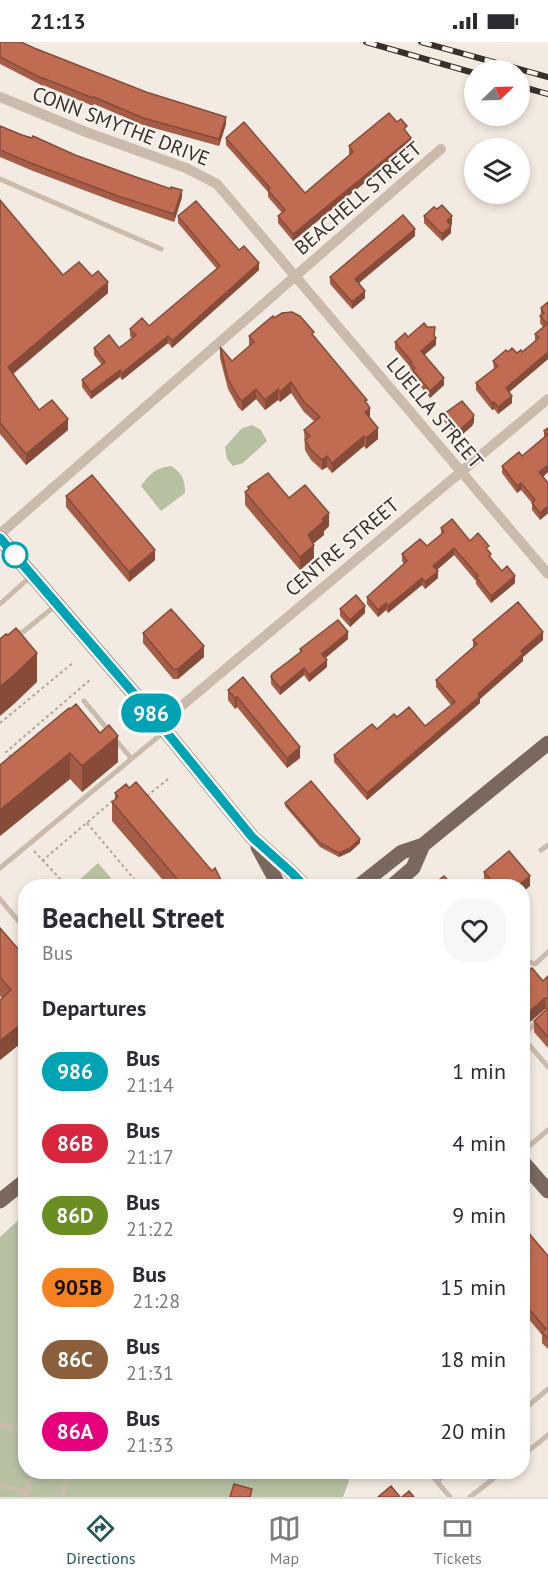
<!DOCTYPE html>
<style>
:root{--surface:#fff;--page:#f7f7f7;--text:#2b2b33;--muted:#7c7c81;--line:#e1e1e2;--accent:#235659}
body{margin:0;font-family:"PT Sans",sans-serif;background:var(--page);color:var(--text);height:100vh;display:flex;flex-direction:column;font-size:22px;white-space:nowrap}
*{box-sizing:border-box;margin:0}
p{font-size:20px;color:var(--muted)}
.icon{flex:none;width:33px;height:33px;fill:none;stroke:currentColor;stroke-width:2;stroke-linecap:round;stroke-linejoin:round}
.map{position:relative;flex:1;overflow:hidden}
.side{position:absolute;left:18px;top:837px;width:512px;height:600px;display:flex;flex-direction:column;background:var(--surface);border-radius:24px;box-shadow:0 3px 9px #0003}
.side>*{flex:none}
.badge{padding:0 12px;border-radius:20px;font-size:21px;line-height:39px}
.needle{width:39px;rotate:67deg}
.controls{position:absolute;left:464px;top:18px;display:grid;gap:12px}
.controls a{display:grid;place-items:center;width:66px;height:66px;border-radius:50%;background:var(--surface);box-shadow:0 3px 9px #0003;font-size:30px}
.map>.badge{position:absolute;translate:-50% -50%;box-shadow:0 0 0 3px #fff}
h2{padding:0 24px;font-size:22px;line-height:54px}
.round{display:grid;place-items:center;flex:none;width:63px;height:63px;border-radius:24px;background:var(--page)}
.summary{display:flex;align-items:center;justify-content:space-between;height:102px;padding:0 24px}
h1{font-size:28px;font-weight:800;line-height:45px}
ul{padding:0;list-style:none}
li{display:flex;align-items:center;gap:18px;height:72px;padding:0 24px}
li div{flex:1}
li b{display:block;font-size:22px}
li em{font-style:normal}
li .badge{min-width:66px;font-weight:700;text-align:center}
.status{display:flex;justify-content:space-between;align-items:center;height:42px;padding:0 30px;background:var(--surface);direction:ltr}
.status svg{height:16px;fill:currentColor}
.menu{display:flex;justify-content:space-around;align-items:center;height:84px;border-top:2px solid var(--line);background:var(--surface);font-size:16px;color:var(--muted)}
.menu a{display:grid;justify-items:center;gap:3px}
.menu .current{color:var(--accent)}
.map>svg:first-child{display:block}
.green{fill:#b7c1a2}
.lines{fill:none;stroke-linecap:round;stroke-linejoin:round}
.path{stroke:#b6a598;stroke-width:2;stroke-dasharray:3 3;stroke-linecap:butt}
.lane{stroke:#cbbbad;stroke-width:5}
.street{stroke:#cbbbad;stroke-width:10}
.primary{stroke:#7a675e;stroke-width:15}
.rail-casing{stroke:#39302c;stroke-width:6}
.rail{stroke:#faf4ee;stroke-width:4;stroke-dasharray:11;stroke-linecap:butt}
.wall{fill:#a55d47}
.shaded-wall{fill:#864c39}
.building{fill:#c06c52;stroke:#864c39;stroke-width:1.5}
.line-casing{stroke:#fff;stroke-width:14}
.line{stroke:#00a3b4;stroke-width:9}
.stop-dot{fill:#fff;stroke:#00a3b4;stroke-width:3}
.labels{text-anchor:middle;stroke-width:4.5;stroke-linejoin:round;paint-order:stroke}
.street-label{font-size:20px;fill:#39302c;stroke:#faf4ee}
</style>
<div class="status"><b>21:13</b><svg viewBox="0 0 49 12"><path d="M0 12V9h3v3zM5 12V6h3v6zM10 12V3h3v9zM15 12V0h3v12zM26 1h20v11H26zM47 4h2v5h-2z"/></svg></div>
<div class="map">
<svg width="548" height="1455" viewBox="0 0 548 1455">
<rect width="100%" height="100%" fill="#f3eae1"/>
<path class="green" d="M252,383L261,388L267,399L243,421L233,424L227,417L225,405L242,386Z
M171,424C182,431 185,437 185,451L161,469L141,444C150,432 155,426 171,424Z
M98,821L111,836L102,844H80L76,841Z
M25,1172L26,1430H348L349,1439L343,1455H0V1195Z"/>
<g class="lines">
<path class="path" d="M0,681L74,620
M11,715L6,710L90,638
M147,754L168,737
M87,781L140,844
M34,809L64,841L70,842L73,844
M42,819L117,755
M110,844L112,842L114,844"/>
<path class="lane" d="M0,137L161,207
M0,562L30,535
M14,591L23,590L55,564
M84,659L109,689
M115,697L131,716
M541,808L548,803
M0,826L165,689
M0,857L26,888
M522,917L535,922L548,910
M525,998L529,987L548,971
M522,1001L525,998L548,1025
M522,1110L548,1088
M522,1369L548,1347
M0,1382L26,1390
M522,1414L548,1393
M429,1430L450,1455
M437,1439L449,1430
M0,1443L27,1451
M25,1455L33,1430
M62,1455L69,1430
M470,1455L502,1430"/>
<path class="street" d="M0,55L86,90L186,126L217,142L548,532
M0,492L441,107
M160,682L548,357"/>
<path class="primary" d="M0,496L160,682L252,795L292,831L304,844
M258,805L279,844
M359,844L402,810L423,803L548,701
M392,844L413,826L423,803
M522,1119L548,1149
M0,1159L26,1138"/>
<defs>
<path id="rail" d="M366,0L474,31
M421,0L548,35
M519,44L548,52"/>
</defs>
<use href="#rail" class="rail-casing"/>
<use href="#rail" class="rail"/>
</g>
<path class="wall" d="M0,0L34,6L226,82L219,104L143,83L94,62L93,64L43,43V44L0,22Z
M397,80L407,91L411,103L293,199L278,181V174L282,171L268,155V150L226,103V96L305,151L350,113L349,112V104Z
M0,84L22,93L75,113L182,155L174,180L118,161L33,129L0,115Z
M0,158L63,233L92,234L108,251L13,332L39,368L68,388L26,423L0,392Z
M178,174L239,208L259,228L172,306L168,301L122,338L120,335L91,357L82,345V338L102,323L94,313V306H119L132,296L130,294V287L149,284L217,227L178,181Z
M424,174L452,182L450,183L451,191L442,199L424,181Z
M415,194L358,242L365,256L352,267L330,242V235Z
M548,260V317L509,350L512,361L498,372L494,367L492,368L476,348V341L494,327L493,319L508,310L517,311L522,310L535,299V292L543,285L540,281L541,266Z
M274,276L314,294L367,362L370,376L378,397L366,407L364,404L332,431L327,425L322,428L311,418L305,408L304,388L314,379L304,370L291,351L280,360L278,358L265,368L256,357L242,369L238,365L228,347L220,316V305L232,319L249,304V294Z
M434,294L436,303L424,313L444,343L430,356L413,335V331L410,328V325L395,307V300L408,295Z
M444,372L474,380L472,384L458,396L444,379Z
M548,386V430L543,435L548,441V472H547L540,478L532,468V461L521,448L517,451L502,431V424L522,414L544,396V389Z
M248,445L289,456L329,484L324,489V493L313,501L314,516L300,528L245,463V450L248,447Z
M66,454L155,518L129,540L66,465Z
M441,486L470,499L489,509L491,517L502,529L515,541L491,561L476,542V539L454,513L437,528L438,536L425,547L422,543L388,571L386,568L378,575L367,562V555L404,522L402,519V512L427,504L441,493Z
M340,567L365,571L350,585L340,574Z
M143,591L204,615L178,637H173L143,601Z
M348,597L325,616L327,625L309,640L304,633L280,653L271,642V635L300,610V607Z
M473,598H543L523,615V619L480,657V661L367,758L334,720V713L397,675L425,684L451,663L436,645V638L473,605Z
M243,635L300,716L287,726L237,665L235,667L228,658V648Z
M69,666L118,720L82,750L70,737L0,794V723Z
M115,751L222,844H168L112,779V760L115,758Z
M285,761L360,801L350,810L339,815L320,805L285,764Z
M484,830L530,844H488L484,840Z
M0,886L26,916V997L0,1018L2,956L0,954Z
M522,933L543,939L548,934V1006L534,990V979L547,967H545L530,980L522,970Z
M522,1183L548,1214V1307L542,1301V1293L522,1269Z"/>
<path class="shaded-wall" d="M226,75V82L219,104V97Z
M411,96V103L293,199V192Z
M182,148V155L174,180V172Z
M452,174V182L447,186V179Z
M451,184V191L442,199V192Z
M415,187V194L355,244V237Z
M259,221V228L172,306V299Z
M108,240V251L8,336V325Z
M365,249V256L352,267V260Z
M435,285L434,298L436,296V303L421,316V309Z
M168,294V301L122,338V331Z
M548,310V317L506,353V346Z
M120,328V335L91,357V350Z
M444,336V343L430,356V349Z
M291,340V351L280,360V350Z
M256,347V357L242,369V359Z
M278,347V358L265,368V358Z
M512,354V361L498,372V365Z
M494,360V367L492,368V361Z
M370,366V376L365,381V370Z
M474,373V380L472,384L458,396V389Z
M68,377V388L26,423V412Z
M378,386V397L366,407V396Z
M364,394V404L332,431V421Z
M327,414V425L322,428V418Z
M548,423V430L539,437V430Z
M521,441V448L517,451V444Z
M547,465V472L540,478V471Z
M329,471V484L324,489V493L308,506V493L322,477Z
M314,503V516L300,528V515Z
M454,506V513L433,531V524Z
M155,508V518L129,540V530Z
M438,529V536L425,547V540Z
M515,534V541L491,561V554Z
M422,536V543L388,571V564Z
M386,561V568L378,575V568Z
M365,564V571L350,585V578Z
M348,590V597L322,619V612Z
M543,590V598L523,615V619L480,657V661L367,758V751L478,652L521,609Z
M204,604V615L178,637V627Z
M37,611V640L14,662L0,674V645Z
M327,618V625L309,640V633Z
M304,626V633L280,653V646Z
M237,655V665L235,667V656Z
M118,694V720L82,750V724Z
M300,705V716L287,726V716Z
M70,711V737L0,794V768Z
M360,797V801L350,810L339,815V811Z
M530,834V844L522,851V844H517Z
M545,956V967L530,980V969Z
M26,978V997L0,1018V999Z"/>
<path class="building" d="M0,0H21L34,6L146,50L226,75L219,97L143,76L94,55L93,56L43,36V37L0,15Z
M389,71L397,80L401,77L407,84L404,87L411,96L293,192L278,174L285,168L268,148L270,146L226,96L244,80L305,151L353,110L349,104Z
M0,84L22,93L32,96L33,94L75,113L136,135L171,147V145L182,148L174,172L118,154L33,122L0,108Z
M0,158L63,233L79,220L92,234L98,229L108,240L8,325L39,368L52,358L68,377L26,412L0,381Z
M196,159L239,208L244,204L259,221L172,299L168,294L122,331L120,328L91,350L82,338L105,320L94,306L109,293L119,306L136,293L130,287L142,276L149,284L220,224L178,174Z
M442,163L452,174L447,179L451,184L442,192L424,174L434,165L437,167Z
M403,173L415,187L355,237L365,249L352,260L330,235Z
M548,260V310L506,346L512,354L498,365L494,360L492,361L476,341L498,324L493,319L506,308L508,310L512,306L517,311L521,308L522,310L539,296L535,292L547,282L540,274L544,271L541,266Z
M292,270L300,274L314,290L312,292L367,358L365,359L370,366L365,370L378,386L366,396L364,394L332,421L327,414L322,418L311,408L305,398L310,394L304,388L320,375L304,360L291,340L280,350L278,347L265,358L256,347L242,359L238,355L228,337L220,305L232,319L254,300L249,294L273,274L274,276L282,271Z
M424,281L427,285H435L434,293L436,296L421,309L444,336L430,349L413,328L415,326L410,321L412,320L395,300L405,291L408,295Z
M462,359L474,373L472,377L458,389L444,372Z
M548,386V423L539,430L548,441V465H547L540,471L532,461L535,458L521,441L517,444L502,424L519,410L522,414L547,393L544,389Z
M268,431L289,456L305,443L329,471L322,477L324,479L308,493L314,503L300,515L245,450L250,446L248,445Z
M92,433L155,508L129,530L66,454Z
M452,477L470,499L478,491L489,504L486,506L491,512L489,514L502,529L507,524L515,534L491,554L476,535L478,534L454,506L433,524L438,529L425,540L422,536L388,564L386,561L378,568L367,555L407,519L402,512L420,497L427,504L444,490L441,486Z
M356,553L365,564L350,578L340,567Z
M518,560L543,590L521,609L523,612L478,652L480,654L367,751L334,713L372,682L377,687L394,672L397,675L409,665L425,684L455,660L436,638L477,602L473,598Z
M171,567L204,604L178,627H173L143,591Z
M338,578L348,590L322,612L327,618L309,633L304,626L280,646L271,635L272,632L302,609L300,607Z
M16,586L37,611L14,633L0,645V597L6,592L8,593Z
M243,635L300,705L287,716L237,655L235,656L228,648Z
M76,662L100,691L109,683L118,694L82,724L70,711L0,768V723L69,666L70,667Z
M311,739L360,797L350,806L339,811L320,801L285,761Z
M136,740L212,829L215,826L221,838L222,844H183L112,760L118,755L115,751L126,742L129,746Z
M509,809L530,834L517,844H497L484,830Z
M444,834L453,844H431Z
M0,886L26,916V978L0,999V958L11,948L0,935Z
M532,926L543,939L548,934V956H545L530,969L522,959V933Z
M548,966V995L534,979Z
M522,1183L548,1214V1297L542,1290L546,1287L522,1259Z
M234,1442L252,1447L250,1455H230Z
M391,1444L400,1455H378Z
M409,1449L414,1455H402Z"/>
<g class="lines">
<defs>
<path id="line" d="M0,496L160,682L252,795L292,831L304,844"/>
</defs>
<use href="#line" class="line-casing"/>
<use href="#line" class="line"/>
</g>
<circle class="stop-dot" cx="15" cy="513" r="12"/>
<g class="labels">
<g class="street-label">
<text transform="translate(121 84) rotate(21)" y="7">CONN SMYTHE DRIVE</text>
<text transform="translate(358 156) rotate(-41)" y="7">BEACHELL STREET</text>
<text transform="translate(435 371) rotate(50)" y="7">LUELLA STREET</text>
<text transform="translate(342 505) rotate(-40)" y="7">CENTRE STREET</text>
</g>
</g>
</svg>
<div class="controls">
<a><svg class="needle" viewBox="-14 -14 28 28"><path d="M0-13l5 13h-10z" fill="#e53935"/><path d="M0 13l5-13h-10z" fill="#7c7c81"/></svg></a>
<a><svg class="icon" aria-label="layers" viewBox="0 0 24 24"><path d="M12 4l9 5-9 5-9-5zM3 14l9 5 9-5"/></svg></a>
</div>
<b class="badge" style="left:151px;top:671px;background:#00a3b4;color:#fff">986</b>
<section class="side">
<div class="summary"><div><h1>Beachell Street</h1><p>Bus</p></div><a class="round"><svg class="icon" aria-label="heart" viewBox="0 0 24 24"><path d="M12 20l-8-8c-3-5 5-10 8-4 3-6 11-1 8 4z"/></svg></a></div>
<h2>Departures</h2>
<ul>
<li><span class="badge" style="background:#00a3b4;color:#fff">986</span><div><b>Bus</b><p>21:14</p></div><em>1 min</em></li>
<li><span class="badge" style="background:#d7263d;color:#fff">86B</span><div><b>Bus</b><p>21:17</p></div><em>4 min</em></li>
<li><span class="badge" style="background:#6b8e23;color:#fff">86D</span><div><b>Bus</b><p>21:22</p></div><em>9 min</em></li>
<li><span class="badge" style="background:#f58220;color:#111">905B</span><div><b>Bus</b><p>21:28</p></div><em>15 min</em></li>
<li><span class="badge" style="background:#8b5e3c;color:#fff">86C</span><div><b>Bus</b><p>21:31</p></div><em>18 min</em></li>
<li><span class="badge" style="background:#e6007e;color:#fff">86A</span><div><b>Bus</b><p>21:33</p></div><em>20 min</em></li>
</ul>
</section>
</div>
<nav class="menu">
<a class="current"><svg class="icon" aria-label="directions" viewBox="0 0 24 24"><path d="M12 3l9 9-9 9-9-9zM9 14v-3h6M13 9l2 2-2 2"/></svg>Directions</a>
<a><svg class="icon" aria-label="map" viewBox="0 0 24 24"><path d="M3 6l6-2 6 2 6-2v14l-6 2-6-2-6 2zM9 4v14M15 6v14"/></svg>Map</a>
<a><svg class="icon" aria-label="tickets" viewBox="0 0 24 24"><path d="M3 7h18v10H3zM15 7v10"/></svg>Tickets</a>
</nav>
